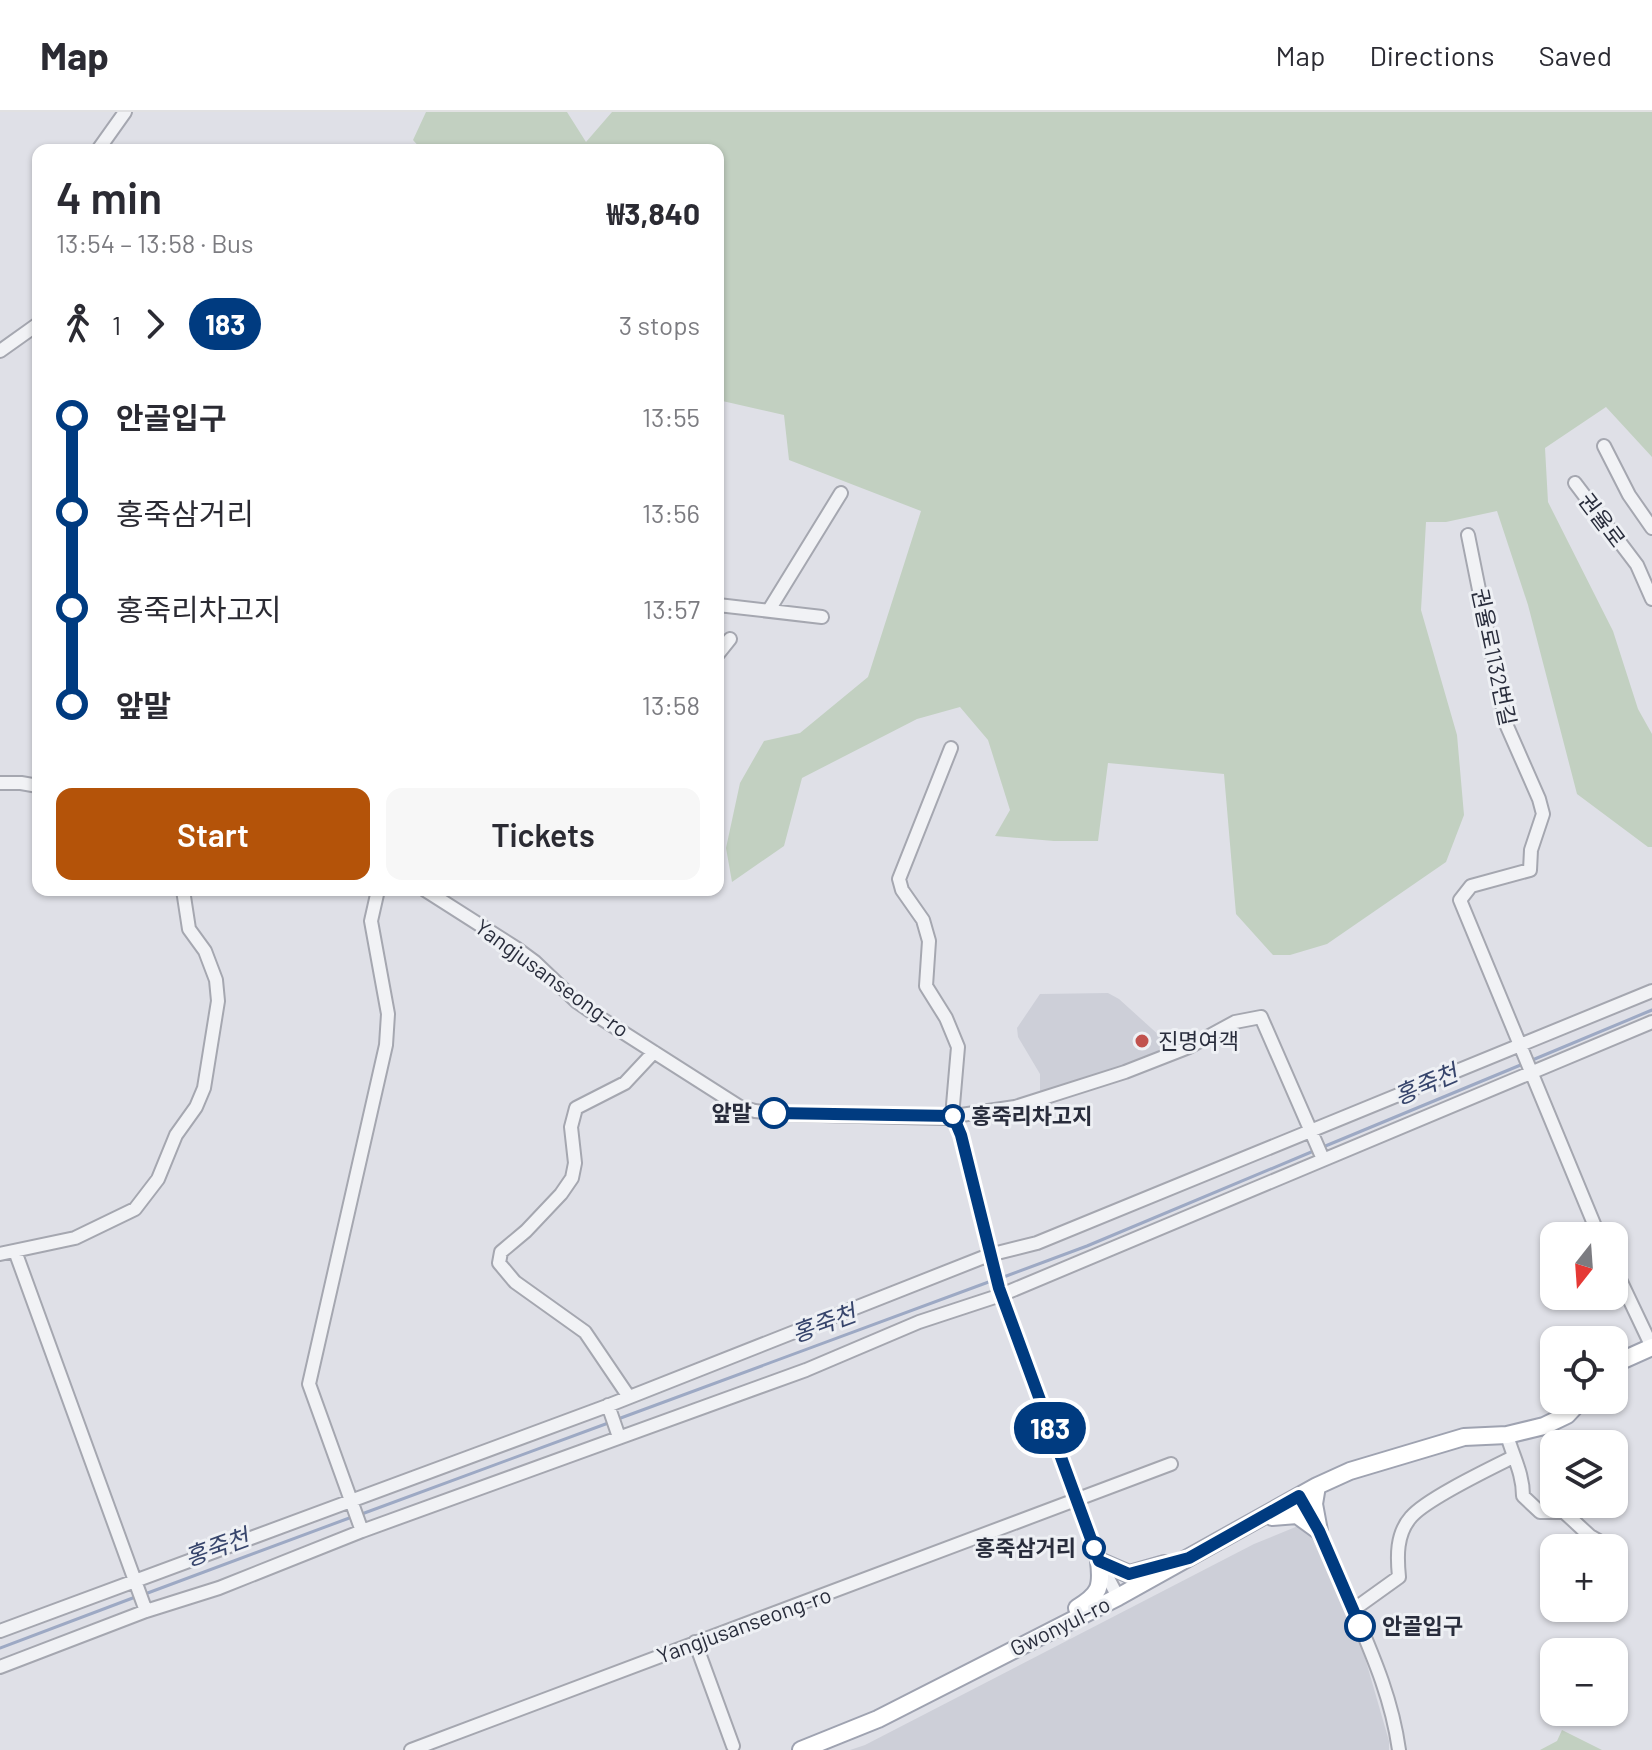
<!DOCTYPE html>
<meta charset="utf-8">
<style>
:root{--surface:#fff;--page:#f7f7f7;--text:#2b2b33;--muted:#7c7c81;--line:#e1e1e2;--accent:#b45309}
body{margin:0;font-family:Barlow,"Noto Sans KR",sans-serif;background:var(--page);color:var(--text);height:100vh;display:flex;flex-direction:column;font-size:30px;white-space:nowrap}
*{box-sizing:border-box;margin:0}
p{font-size:26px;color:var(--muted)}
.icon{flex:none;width:44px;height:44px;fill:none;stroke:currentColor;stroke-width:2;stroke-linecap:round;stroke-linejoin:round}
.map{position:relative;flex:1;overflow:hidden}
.sheet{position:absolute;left:32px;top:32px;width:692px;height:752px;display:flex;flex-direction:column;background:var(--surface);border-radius:16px;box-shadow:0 2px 6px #0004}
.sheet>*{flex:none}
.badge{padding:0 16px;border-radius:26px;font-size:28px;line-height:52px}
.needle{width:52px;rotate:197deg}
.tools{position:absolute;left:1540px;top:1110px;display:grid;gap:16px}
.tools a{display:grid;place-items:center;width:88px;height:88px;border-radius:16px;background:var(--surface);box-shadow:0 2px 6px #0004;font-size:40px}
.map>.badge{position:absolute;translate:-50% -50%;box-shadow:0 0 0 4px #fff}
.legs{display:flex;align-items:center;gap:12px;height:88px;padding:0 24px;font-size:26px}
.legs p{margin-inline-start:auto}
.headline{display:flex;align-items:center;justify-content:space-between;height:136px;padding:0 24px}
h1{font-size:44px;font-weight:600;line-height:60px}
.button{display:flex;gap:16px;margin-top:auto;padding:16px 24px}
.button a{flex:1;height:92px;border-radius:16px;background:var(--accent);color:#fff;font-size:32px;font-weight:600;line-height:92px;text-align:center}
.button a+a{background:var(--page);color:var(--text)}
ul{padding:0 24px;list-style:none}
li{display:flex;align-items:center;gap:28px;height:96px;font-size:30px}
li i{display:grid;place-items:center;width:12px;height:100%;margin:0 10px;background:currentColor}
li i::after{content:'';width:20px;height:20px;margin:-10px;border:6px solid;border-radius:50%;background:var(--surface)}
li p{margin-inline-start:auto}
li:first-child i{background:linear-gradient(#0000 50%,currentColor 0)}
li:last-child i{background:linear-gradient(currentColor 50%,#0000 0)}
header{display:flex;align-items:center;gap:48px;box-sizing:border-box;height:112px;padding:0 40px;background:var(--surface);border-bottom:2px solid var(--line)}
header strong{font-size:38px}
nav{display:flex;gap:44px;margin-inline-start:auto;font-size:28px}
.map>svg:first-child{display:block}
.built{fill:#cdcfd8}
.green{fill:#c2d0c1}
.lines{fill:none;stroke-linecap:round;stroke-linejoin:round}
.stream{stroke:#9da9c4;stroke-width:3}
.minor-casing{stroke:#a5a7b0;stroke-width:16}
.major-casing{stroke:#9fa3b1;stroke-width:20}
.minor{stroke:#f1f2f5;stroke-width:12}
.major{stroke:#fff;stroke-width:16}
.line-1-casing{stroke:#fff;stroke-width:18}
.line-1{stroke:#003b80;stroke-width:12}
.poi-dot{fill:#c1524e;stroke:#eef0f4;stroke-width:3}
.stop-1-dot{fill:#fff;stroke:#003b80;stroke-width:4}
.labels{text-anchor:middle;stroke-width:6;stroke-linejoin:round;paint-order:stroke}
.street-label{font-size:22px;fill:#292d3c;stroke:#eef0f4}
.poi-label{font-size:22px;fill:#292d3c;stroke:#eef0f4;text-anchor:start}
.stop-label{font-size:22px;font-weight:bold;fill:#292d3c;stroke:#eef0f4;text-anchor:end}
.water-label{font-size:24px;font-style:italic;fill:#37456c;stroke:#eef0f4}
</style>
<header>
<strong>Map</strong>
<nav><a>Map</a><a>Directions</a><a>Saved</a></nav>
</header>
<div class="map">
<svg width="1652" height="1638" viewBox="0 0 1652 1638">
<rect width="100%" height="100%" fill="#dfe0e7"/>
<path class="built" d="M1108,881L1119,887L1172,935L1040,984V962L1018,925L1017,916L1040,882Z
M1298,1414L1314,1427L1361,1532L1389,1629V1638H850L865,1633L1254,1432Z"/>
<path class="green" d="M426,0H567L586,30L612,0H1652V345L1606,295L1545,336L1548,390L1613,519L1638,597L1652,622V735H1648L1577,682L1528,493L1497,399L1446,410H1426L1421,498L1457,623L1464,703L1446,750L1327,832L1290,843H1273L1236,802L1224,662L1108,651L1098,729H1054L995,724L1010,698L988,628L960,595L917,607L802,666L784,734L732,770L726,736L740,671L764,629L800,621L868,565L921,399L789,348L784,303L718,288V38H422L413,28Z
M1562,1618L1602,1638H1540L1557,1629Z"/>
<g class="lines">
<path class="stream" d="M1530,949L1652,898
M1323,1035L1523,952
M1001,1166L1087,1134L1316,1038
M618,1307L994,1168
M359,1403L611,1310
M145,1482L352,1405
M0,1536L138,1484"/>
<defs>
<path id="minor" d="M98,38L125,0
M0,239L38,212
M1604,334L1629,383L1652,416
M1575,371L1637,453L1652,487
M1468,423L1506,612L1539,687L1543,702L1531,738L1530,758L1471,774L1460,788L1599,1124
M718,493L822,505
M769,498L841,381
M718,542L730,527
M951,636L899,767L902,778L923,808L929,829L926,874L946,906L958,935L953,993V1004L961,1023L999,1176L1099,1449L1118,1485
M0,671H21L38,674
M425,778L516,836L535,850L577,890L602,907L740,995L755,999L781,1002L941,1006L1015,995L1125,960L1189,935L1235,910L1261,905L1323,1047
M15,1139L146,1499
M0,1142L75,1126L135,1097L158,1067L176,1023L196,995L204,976L218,889L216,868L205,839L189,817L183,778
M1614,1155L1652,1235
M629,1285L585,1220L515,1170L499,1151L501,1140L526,1119L561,1082L572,1066L575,1051L571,1015L576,996L625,971L654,940
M608,1293L619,1325
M1507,1323C1513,1345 1523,1361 1523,1384L1540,1400H1564L1590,1424L1611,1436
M1299,1384C1320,1421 1336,1458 1353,1497C1373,1544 1392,1587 1399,1638
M362,1419L309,1272L386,933L388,902L371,809L378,778
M1353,1498L1399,1465C1397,1445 1396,1422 1411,1405C1426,1387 1489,1357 1513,1345
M0,1519L607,1294L989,1143L1037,1131L1652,879
M695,1530L733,1634
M0,1555L146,1499L219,1476L362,1419L806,1258L919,1210L1001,1183L1652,910
M411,1638L1171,1352"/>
<path id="major" d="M1614,1252L1652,1235
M1317,1374L1314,1392L1319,1419
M1272,1405L1297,1403L1319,1419
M1099,1449L1129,1462L1164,1452
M1077,1496C1100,1482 1102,1475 1099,1449
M801,1638L878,1607L1118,1485L1317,1374L1350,1359L1464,1325L1507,1323L1544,1314L1567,1303L1581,1288"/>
</defs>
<use href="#minor" class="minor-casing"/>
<use href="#major" class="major-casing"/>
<use href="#minor" class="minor"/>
<use href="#major" class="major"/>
</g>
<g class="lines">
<defs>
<path id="line-1" d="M774,1001L953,1004L961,1023L999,1176L1099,1449L1129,1462L1189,1446L1299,1384L1319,1419L1360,1514"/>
</defs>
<use href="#line-1" class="line-1-casing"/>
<use href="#line-1" class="line-1"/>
</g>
<circle class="poi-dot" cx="1142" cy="929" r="8"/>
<g class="stop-1-dot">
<circle cx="774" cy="1001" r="14"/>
<circle cx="953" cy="1004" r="10"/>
<circle cx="1094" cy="1436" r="10"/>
<circle cx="1360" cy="1514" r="14"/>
</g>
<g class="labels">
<g class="street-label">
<text transform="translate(1602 408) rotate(53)" y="8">권율로</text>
<text transform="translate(1494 545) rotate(78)" y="8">권율로1132번길</text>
<text transform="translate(552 866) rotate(36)" y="8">Yangjusanseong-ro</text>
<text transform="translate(744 1513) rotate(-20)" y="8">Yangjusanseong-ro</text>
<text transform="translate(1060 1514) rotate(-26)" y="8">Gwonyul-ro</text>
</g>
<g class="poi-label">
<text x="1158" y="937">진명여객</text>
</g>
<g class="stop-label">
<text x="752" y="1009">앞말</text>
<text x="971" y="1012" text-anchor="start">홍죽리차고지</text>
<text x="1076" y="1444">홍죽삼거리</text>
<text x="1382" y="1522" text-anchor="start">안골입구</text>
</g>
<g class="water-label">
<text transform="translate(1426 973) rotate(-23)" y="8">홍죽천</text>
<text transform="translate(824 1212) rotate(-20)" y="8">홍죽천</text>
<text transform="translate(217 1436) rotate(-20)" y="8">홍죽천</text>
</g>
</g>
</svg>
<div class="tools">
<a><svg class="needle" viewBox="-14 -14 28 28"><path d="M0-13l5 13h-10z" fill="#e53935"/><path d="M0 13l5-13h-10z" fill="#7c7c81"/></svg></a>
<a><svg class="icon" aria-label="locate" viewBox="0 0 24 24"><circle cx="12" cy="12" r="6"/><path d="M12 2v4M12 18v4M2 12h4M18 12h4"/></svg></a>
<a><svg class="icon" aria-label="layers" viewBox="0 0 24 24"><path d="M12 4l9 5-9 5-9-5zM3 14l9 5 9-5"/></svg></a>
<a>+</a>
<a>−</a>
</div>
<b class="badge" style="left:1050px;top:1316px;background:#003b80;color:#fff">183</b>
<section class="sheet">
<div class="headline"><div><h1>4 min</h1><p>13:54 – 13:58 · Bus</p></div><b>₩3,840</b></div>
<div class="legs"><svg class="icon" aria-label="walk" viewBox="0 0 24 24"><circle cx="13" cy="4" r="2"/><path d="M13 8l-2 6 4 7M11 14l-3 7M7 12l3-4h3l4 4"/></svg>1<svg class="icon" aria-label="forward" viewBox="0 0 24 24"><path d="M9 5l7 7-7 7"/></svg><b class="badge" style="background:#003b80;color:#fff">183</b><p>3 stops</p></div>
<ul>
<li><i style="color:#003b80"></i><b>안골입구</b><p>13:55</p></li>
<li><i style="color:#003b80"></i><span>홍죽삼거리</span><p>13:56</p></li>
<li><i style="color:#003b80"></i><span>홍죽리차고지</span><p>13:57</p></li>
<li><i style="color:#003b80"></i><b>앞말</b><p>13:58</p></li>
</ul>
<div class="button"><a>Start</a><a>Tickets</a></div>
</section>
</div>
